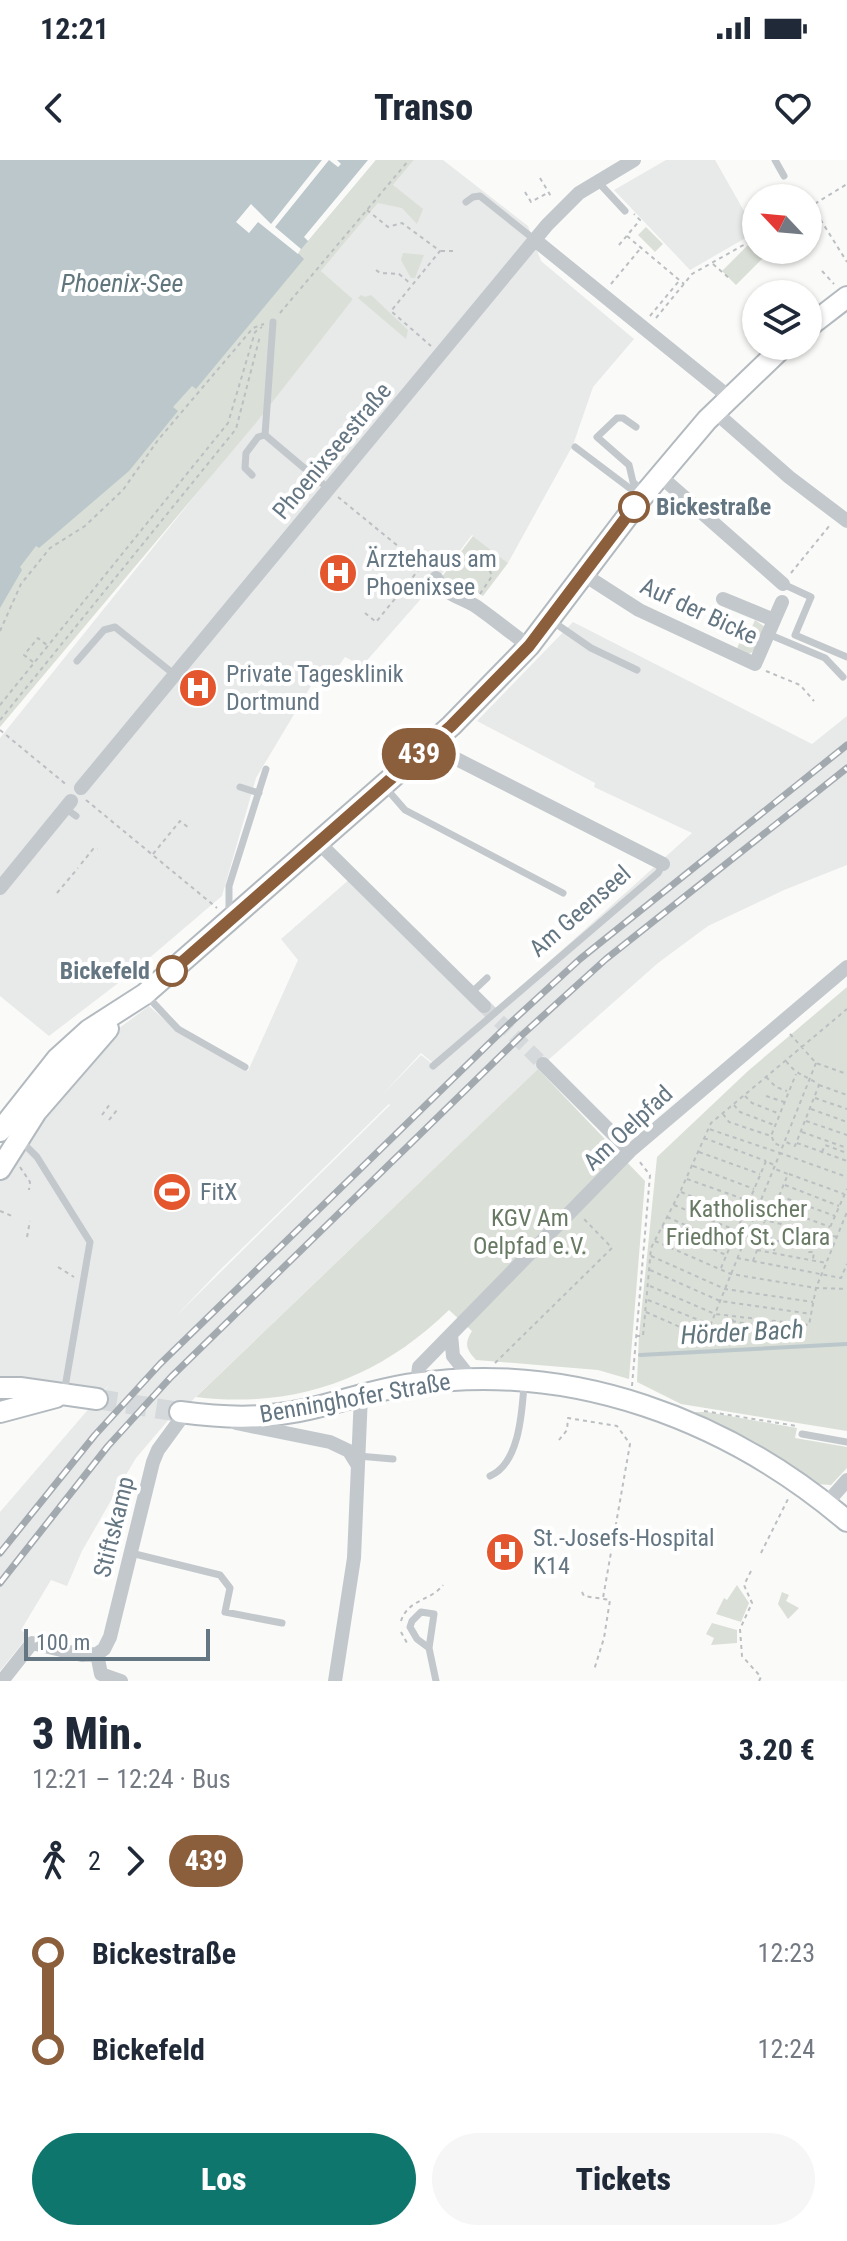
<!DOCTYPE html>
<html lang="de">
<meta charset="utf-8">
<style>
:root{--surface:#fff;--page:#f6f6f7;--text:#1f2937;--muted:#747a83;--accent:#0f766e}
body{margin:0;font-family:"Roboto Condensed",sans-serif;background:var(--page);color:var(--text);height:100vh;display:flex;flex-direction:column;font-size:30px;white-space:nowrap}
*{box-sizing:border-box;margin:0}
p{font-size:26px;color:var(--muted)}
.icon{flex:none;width:44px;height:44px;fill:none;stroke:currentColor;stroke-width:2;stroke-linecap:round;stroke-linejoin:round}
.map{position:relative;height:1521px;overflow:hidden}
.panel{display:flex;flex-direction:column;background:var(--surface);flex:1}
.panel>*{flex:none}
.badge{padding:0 16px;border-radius:26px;font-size:28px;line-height:52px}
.needle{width:52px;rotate:296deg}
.controls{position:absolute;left:742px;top:24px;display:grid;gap:16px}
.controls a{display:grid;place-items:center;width:80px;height:80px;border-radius:50%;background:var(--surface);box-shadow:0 2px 6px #0004;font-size:40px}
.scale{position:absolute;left:24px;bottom:20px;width:186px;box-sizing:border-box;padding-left:8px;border:4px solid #657683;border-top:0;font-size:22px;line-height:28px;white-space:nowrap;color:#657683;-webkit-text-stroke:6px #fff;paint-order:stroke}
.map>.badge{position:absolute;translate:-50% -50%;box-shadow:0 0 0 4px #fff}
.legs{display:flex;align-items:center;gap:12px;height:88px;padding:0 32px;font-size:26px}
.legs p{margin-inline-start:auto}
.head{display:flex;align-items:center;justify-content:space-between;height:136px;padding:0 32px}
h1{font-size:44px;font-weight:800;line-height:60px}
.primary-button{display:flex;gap:16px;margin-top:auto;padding:16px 32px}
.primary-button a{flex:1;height:92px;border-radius:48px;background:var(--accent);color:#fff;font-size:32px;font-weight:800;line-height:92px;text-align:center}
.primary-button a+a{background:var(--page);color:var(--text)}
ul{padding:0 32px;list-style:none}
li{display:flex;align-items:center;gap:28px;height:96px;font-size:30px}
li i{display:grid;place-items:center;width:12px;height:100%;margin:0 10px;background:currentColor}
li i::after{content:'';width:20px;height:20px;margin:-10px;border:6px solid;border-radius:50%;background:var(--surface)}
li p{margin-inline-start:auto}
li:first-child i{background:linear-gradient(#0000 50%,currentColor 0)}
li:last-child i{background:linear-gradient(currentColor 50%,#0000 0)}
.status{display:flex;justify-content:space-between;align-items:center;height:56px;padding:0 40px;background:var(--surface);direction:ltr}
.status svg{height:22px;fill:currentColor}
header{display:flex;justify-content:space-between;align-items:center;height:104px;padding:0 32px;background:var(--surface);font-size:36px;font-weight:800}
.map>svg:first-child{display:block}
.built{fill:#e8e9e9;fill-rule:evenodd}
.green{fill:#dadfd7}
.water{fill:#bbc7cb}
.pier{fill:#fafaf8}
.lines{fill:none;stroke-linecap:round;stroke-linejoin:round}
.stream{stroke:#bbc7cb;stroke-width:4}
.street-tunnel{stroke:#d5d9db;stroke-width:14;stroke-dasharray:14 7;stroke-linecap:butt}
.secondary-tunnel{stroke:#d5d9db;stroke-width:20;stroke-dasharray:20 10;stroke-linecap:butt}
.secondary-casing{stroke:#b3babf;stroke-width:24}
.path{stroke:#bbbfc2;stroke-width:2;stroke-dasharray:4 4;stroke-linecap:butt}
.lane{stroke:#c3c8cc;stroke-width:7}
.street{stroke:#c3c8cc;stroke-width:14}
.secondary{stroke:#fff;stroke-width:20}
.rail-casing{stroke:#a2aab0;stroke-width:7}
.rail{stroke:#fff;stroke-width:4;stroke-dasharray:12;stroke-linecap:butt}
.line-1-casing{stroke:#fff;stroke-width:18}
.line-1{stroke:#8b5e3c;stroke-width:12}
.stop-1-dot{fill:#fff;stroke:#8b5e3c;stroke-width:4}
.labels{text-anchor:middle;stroke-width:8;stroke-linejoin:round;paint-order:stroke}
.street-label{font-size:24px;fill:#657683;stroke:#fff}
.stop-label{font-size:24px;font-weight:bold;fill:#657683;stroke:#fff;text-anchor:start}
.poi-label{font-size:24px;fill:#657683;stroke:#fff;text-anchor:start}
.park-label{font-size:24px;fill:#687a64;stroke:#fff}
.water-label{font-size:26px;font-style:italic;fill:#60757c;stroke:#fff}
</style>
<div class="status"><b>12:21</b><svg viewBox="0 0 49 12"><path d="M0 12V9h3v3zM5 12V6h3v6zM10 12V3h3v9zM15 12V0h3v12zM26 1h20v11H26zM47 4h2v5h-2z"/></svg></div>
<header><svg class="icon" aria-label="back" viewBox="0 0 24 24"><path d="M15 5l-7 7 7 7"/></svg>Transo<svg class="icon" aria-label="heart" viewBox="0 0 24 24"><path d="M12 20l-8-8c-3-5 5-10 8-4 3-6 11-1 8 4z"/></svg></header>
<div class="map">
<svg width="847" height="1521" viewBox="0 0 847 1521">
<rect width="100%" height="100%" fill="#fafaf8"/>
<path class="built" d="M414,0H443L528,66L541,101L634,179L593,227L573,285L508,403L472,375L434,424L362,506L345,497L330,518L314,521L256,618L222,736L134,811L49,876L0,836V578L353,139L321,111Z
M666,0H715L756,72L690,110L614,30Z
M573,462L812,584L847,556V705L784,730L708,766L658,803L538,909L180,1252L171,1257L136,1298L117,1330L82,1391L67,1426L51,1420L21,1470L28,1476L0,1511V1352L110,1224L87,1247L0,1236V988L13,994L107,877L149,846L176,870L248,911L298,800L281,779L351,718L489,853L433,903L421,893L382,935L421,895L434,905L692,673L594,627L595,623L477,561ZM389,944L390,945L176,1156L218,1112Z"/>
<path class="green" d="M0,0H414L393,25L423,49L417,64L402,48L378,43L321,111L353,139L255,264L0,567Z
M646,67L663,84L655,92L638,75Z
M749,84L763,98L736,125L722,111Z
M403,93L424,95L415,118H411L401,100Z
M361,135L365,137L371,135L408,170L406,179L358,138Z
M473,376L508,403L483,436L478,433L474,439L450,420L447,423L441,418Z
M721,456L751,469L755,460L765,467L754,491L749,494L736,491L740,481L714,470Z
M847,827V1271L681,1244L637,1222L639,1176L657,997L748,911Z
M538,909L645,1021L629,1219L598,1210L476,1200C466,1189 464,1184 472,1171L449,1150C378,1219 295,1249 196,1237Z
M707,1252L797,1268L795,1278L847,1287V1308L831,1325L817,1324L755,1282L694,1252Z
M737,1425L749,1443L741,1462L716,1454L724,1438L727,1440Z
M782,1432L789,1435L786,1441L799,1448L788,1459L778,1444Z
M712,1463L737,1470V1483L711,1485L714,1478L706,1474Z"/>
<path class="water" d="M0,0H376L298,93L304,99L196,229L192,226L173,247L178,251L129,311L39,388L36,386L20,407L22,410L0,448Z"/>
<path class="pier" d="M322,0H337L341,4L338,7L329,0L275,67L301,89L298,94L258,62L249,73L236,62L251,44L271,64Z
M368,0H376L308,81L304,77Z"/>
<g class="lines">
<path class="stream" d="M640,1195L847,1184"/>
<path class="street-tunnel" d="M484,846L543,904"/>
<path class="secondary-tunnel" d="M97,1239L180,1252"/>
<defs>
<path id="secondary" d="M808,167L847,137
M0,971L57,899L89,870L145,834L451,566L491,525L529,486L642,337L707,260L784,186
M0,1009L36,952L108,869
M0,1228H20L97,1239
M0,1252L56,1237
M180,1252C210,1256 241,1259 271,1255C320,1251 366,1230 414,1224C571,1201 727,1259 847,1361"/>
</defs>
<use href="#secondary" class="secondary-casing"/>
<path class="path" d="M540,18L552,38
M525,32L531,42L549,32
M812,46L847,102
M808,48L847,24
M367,50L388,67L402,63L440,91L391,151L431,186
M627,76L684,124
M749,81L756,88
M619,85L640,60L634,54
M441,91H457
M757,91L758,90
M713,104L729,118
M376,110L380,113L399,114L411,124
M822,111L834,124
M611,124L640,89
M280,153L409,0
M650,156L679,121
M656,158L692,114L756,78
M756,175V176
M338,337L426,409
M791,413L830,365
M480,434L492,416L490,411L484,409
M365,453L376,462L421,407
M0,471L21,424L50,388L85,366L123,330L158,280L253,168L264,164
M33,502L24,495L38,478L48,486
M766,511L800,525L814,541
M0,545L228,263L255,172L262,167
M0,560L236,269L260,176
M0,570L68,626
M86,640L217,748
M153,694L180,661L189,668
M81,704L93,689H98
M57,733L78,708
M790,874L816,903L847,914
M786,901C798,917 805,914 819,925L795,986L786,982
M816,903L780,993L847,1017
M766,917L776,927L787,931
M819,925L847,935
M745,936L752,943L780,954
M766,936L784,942
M815,938L847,949
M734,945L740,952L774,965
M811,949L847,962
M723,954L729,962L771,976L796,914
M102,955L110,944
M109,960L117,950
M806,961L847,975
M802,972L847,988
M772,977L774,983L783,987
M704,978L766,1001
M797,983L847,1001
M699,992L760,1014
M822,992L825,985L847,993
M693,1006L754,1029
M20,1007L30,1022L29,1030
M789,1014L844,1034
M687,1019L749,1041
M785,1025L839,1046
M681,1032L742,1057
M780,1036L835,1056
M674,1045L735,1070
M776,1047L830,1067
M0,1051L12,1056
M756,1054L764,1060L837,1077
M667,1057L731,1085
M770,1058L788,1014L775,1009
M662,1067L726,1095
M765,1070L771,1079L776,1081L774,1091
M827,1074L847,1029
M27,1077L30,1061
M655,1081L731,1114L816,1128L847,1129
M776,1081L810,1086L809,1092H814L813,1099
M757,1090L826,1103
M651,1096L725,1129L813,1142
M737,1098L841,1118L847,1104
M753,1101L765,1069L764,1062
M58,1107L74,1117
M721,1108L766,1001L774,1005
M650,1110L720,1141L812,1154
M650,1126L715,1154L809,1165L816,1128L847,1052
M648,1140L709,1164
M646,1152L689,1171H708L780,993L709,969
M732,1161L754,1165V1160
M724,1166H731
M732,1168L750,1170L754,1165L772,1168L774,1162
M731,1171L733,1156
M636,1176H643L651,1088L680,1032L711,963L847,849
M495,1203L612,1088L583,1058
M632,1226L650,1015L639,1001
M704,1251L797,1266
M559,1280L567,1270L568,1258L617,1266L630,1284L603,1438
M761,1393L789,1337
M751,1411L744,1425L752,1443L740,1469L742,1496L761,1517L759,1521
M582,1432L584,1436L610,1440L604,1478L594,1510
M401,1461C408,1439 431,1441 443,1425
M401,1472L407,1483"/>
<path class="lane" d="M775,0L784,16
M599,23L625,51
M466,42L473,37L480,36L535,80
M273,162L265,275L329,329
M636,267L623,258H617L597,277L629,305L633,322L643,331
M575,287L640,336
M252,315L245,308L246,293L258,277L265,275
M783,424L811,437L795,475L847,497
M552,461L591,488L637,510
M768,474L825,498L843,517
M77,501L104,470L115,467L175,515
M240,627L259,633
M385,627L405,650L563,733
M65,648L76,656
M229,755V726L266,609
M471,833L487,818
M147,836L178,869L245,907
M433,906L658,713L663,704
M21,981L37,997L90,1082L64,1233
M802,1274L847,1282
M358,1296L393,1299
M490,1316C519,1304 522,1253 524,1225
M131,1393L220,1415L230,1428L225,1452L282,1463
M429,1488L417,1479L410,1467L412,1461L421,1452L434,1454L429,1488L436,1521"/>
<path class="street" d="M535,80L729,237
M715,252L789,317L847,361
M659,315L783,424
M583,414L639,450L755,504L782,442
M436,418C447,437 460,436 477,447C494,459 511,473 529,486
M723,439L774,460
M429,585L663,704
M81,628L547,65L579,33L634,0
M319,683L484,846
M0,728L71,641
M543,904L630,991
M451,1175L453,1196L471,1219
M417,1223L419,1207L630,991L847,807
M236,1263L330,1282L349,1291L357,1304
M826,1344L847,1320
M97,1494L104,1489L110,1477L153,1302L158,1290L185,1253
M97,1494L101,1514L121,1521
M2,1521L32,1483L82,1495L97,1494
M335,1521L354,1398L361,1235"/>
<use href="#secondary" class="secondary"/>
<defs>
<path id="rail" d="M0,1393L95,1275L160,1204L507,866L580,799L847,585
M0,1423L108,1286L171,1217L523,874L606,799L847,608"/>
</defs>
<use href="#rail" class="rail-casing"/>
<use href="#rail" class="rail"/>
</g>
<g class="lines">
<defs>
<path id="line-1" d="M172,811L451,566L529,486L634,347"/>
</defs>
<use href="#line-1" class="line-1-casing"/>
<use href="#line-1" class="line-1"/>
</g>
<defs>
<symbol id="hospital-disc" viewBox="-11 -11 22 22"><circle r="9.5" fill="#e4572e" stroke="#fff"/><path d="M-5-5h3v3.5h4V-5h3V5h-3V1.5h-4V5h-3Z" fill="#fff"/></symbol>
<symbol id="stadium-disc" viewBox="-11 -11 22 22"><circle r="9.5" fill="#e4572e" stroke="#fff"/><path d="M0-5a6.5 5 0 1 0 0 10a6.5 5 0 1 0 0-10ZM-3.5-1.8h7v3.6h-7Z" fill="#fff"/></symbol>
</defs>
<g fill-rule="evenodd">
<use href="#hospital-disc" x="316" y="391" width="44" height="44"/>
<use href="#hospital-disc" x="176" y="506" width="44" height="44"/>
<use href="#stadium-disc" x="150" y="1010" width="44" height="44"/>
<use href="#hospital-disc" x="483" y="1370" width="44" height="44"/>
</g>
<g class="stop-1-dot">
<circle cx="634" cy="347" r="14"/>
<circle cx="172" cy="811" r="14"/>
</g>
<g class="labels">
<g class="street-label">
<text transform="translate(332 291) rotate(-50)" y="8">Phoenixseestraße</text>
<text transform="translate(699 451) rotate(25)" y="8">Auf der Bicke</text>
<text transform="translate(580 751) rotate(-41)" y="8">Am Geenseel</text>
<text transform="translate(628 968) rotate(-43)" y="8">Am Oelpfad</text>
<text transform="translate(355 1238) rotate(-10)" y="8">Benninghofer Straße</text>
<text transform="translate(114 1367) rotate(-76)" y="8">Stiftskamp</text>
</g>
<g class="stop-label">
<text x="656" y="355">Bickestraße</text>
<text x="150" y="819" text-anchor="end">Bickefeld</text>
</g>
<g class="poi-label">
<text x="366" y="407">Ärztehaus am<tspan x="366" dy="28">Phoenixsee</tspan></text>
<text x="226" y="522">Private Tagesklinik<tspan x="226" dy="28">Dortmund</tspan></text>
<text x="200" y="1040">FitX</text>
<text x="533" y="1386">St.-Josefs-Hospital<tspan x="533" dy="28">K14</tspan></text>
</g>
<g class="park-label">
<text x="748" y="1057">Katholischer<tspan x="748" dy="28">Friedhof St. Clara</tspan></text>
<text x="530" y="1066">KGV Am<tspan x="530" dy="28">Oelpfad e.V.</tspan></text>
</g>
<g class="water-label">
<text x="122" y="132">Phoenix-See</text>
<text transform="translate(742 1172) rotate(-3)" y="9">Hörder Bach</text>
</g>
</g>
</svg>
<div class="controls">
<a><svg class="needle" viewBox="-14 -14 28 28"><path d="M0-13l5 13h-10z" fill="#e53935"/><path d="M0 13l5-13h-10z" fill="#747a83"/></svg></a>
<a><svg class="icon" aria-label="layers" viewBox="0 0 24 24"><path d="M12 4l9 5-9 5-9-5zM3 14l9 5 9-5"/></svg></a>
</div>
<div class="scale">100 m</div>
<b class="badge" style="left:419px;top:594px;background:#8b5e3c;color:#fff">439</b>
</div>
<section class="panel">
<div class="head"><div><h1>3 Min.</h1><p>12:21 – 12:24 · Bus</p></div><b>3.20 €</b></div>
<div class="legs"><svg class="icon" aria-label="walk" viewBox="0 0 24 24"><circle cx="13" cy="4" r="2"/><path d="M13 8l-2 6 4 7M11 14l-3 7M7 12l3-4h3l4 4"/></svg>2<svg class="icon" aria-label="forward" viewBox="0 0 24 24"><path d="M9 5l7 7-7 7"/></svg><b class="badge" style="background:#8b5e3c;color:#fff">439</b></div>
<ul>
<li><i style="color:#8b5e3c"></i><b>Bickestraße</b><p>12:23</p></li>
<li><i style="color:#8b5e3c"></i><b>Bickefeld</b><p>12:24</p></li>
</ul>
<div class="primary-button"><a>Los</a><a>Tickets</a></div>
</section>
